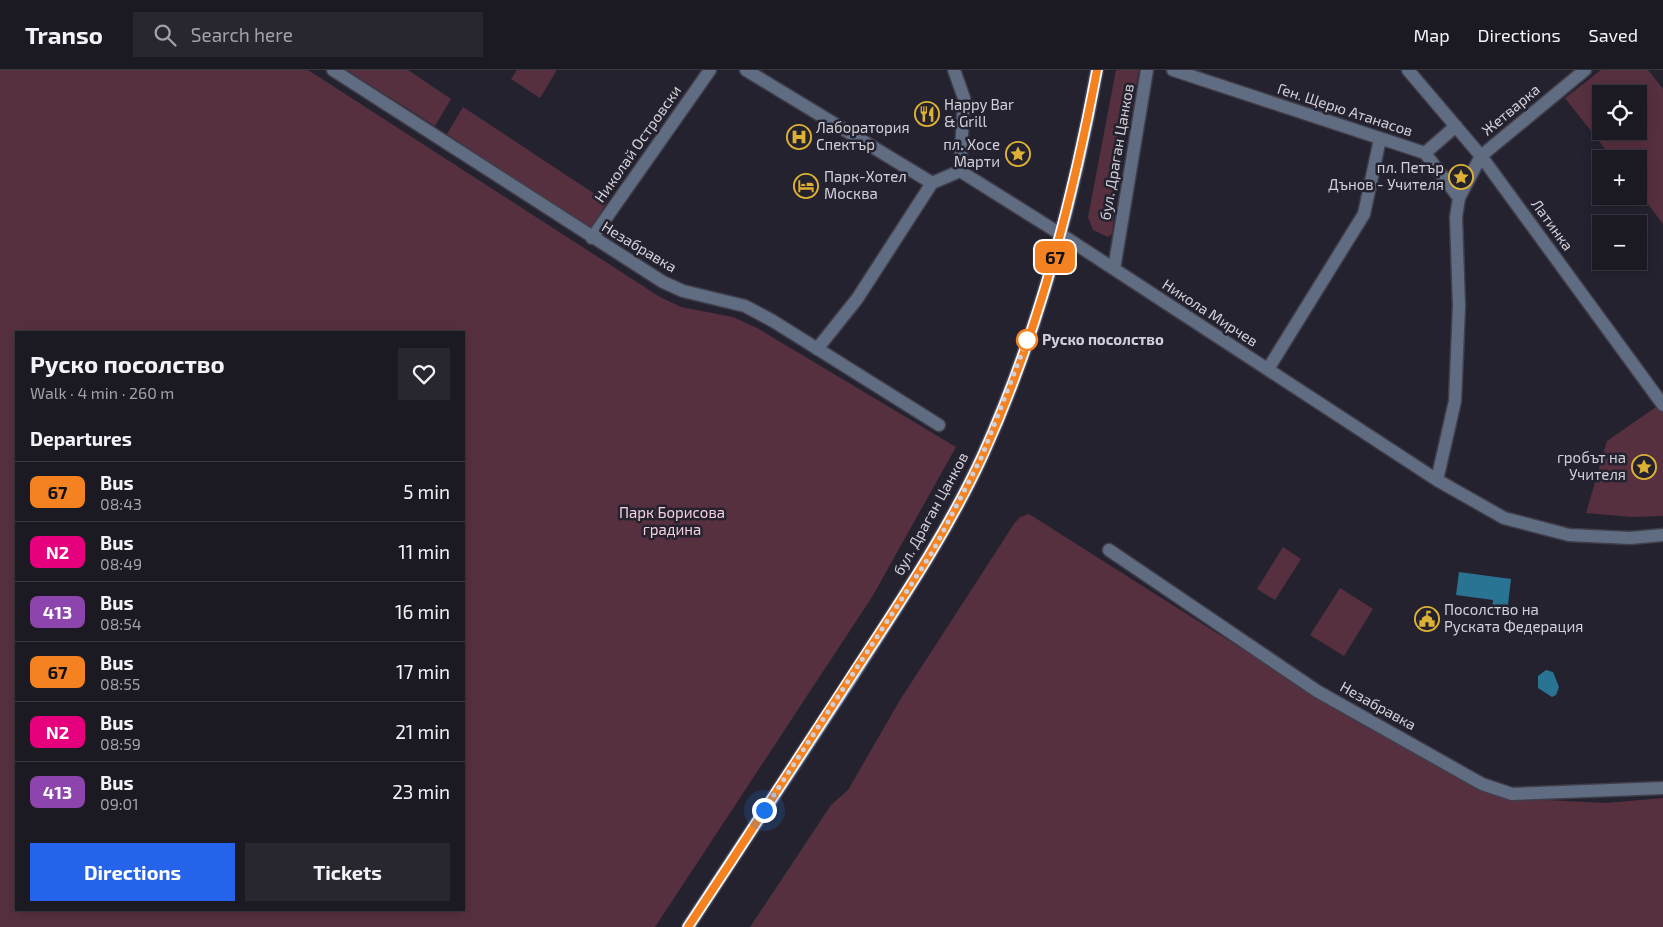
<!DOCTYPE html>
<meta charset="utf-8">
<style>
:root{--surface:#1b1a23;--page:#282730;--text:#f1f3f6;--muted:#a0a1a6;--line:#393841;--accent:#2563eb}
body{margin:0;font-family:"Exo 2",sans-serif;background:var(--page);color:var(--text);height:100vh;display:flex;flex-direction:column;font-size:19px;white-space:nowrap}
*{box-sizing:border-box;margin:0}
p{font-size:16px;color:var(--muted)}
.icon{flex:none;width:28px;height:28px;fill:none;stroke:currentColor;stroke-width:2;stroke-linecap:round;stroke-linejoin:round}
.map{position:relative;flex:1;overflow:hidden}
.panel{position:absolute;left:15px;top:261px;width:450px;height:580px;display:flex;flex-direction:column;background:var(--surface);border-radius:0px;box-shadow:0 2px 12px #0003,0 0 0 1px var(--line)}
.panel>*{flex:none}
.badge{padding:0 10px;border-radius:8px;font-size:18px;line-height:32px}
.tools{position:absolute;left:1592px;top:15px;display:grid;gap:10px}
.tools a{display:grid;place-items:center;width:55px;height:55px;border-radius:0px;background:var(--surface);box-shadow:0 2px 12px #0003,0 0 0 1px var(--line);font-size:25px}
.you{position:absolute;width:25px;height:25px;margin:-12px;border:4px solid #fff;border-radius:50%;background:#1a73e8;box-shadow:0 0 0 8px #1a73e833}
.map>.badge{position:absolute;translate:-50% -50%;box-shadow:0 0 0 2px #fff}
h2{padding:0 15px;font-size:19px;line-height:45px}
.round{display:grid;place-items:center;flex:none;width:52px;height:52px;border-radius:0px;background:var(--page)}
.headline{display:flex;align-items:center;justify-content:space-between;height:85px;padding:0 15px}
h1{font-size:24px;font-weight:700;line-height:38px}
.button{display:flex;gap:10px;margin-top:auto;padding:10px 15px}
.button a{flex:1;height:58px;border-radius:0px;background:var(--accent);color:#fff;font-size:20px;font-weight:700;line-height:58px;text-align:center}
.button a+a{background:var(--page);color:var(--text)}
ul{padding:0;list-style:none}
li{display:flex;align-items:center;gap:15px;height:60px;padding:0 15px;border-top:1px solid var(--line)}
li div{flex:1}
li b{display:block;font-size:19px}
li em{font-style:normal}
li .badge{min-width:55px;font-weight:700;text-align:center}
header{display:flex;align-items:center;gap:30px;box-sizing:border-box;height:70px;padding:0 25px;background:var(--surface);border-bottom:1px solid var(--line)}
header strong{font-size:24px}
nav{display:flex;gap:28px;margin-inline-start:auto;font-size:18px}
.search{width:350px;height:45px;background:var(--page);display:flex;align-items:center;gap:12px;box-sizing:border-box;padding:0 18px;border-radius:0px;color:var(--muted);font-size:19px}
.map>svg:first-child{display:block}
.green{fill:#573040;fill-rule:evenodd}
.water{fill:#297393}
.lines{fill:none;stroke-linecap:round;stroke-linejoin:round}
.minor-casing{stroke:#403e4a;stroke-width:15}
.major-casing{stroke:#403e4a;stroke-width:15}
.minor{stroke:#5f6c82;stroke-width:12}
.major{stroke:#99b4e3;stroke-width:12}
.line-casing{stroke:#fff;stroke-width:11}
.line{stroke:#f58220;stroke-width:8}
.walk{stroke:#d1d0d8;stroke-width:5;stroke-dasharray:0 9}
.stop-dot{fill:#fff;stroke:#f58220;stroke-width:2.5}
.labels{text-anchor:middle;stroke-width:5;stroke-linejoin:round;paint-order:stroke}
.poi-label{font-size:15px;fill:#d1d0d8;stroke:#24222f;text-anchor:start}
.street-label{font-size:15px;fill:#d1d0d8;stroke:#24222f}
.stop-label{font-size:15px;font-weight:bold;fill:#d1d0d8;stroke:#24222f;text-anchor:start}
.park-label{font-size:15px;fill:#f7d0dd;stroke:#24222f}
</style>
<header>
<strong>Transo</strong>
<div class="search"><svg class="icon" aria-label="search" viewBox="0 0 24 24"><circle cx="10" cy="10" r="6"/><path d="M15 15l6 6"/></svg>Search here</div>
<nav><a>Map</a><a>Directions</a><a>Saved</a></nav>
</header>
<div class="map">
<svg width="1663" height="857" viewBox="0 0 1663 857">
<rect width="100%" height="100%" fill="#24222f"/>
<path class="green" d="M0,0H308L660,227L681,237L733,247L757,258L956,377L872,527L655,857H0ZM16,262H464V840H16Z
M347,0H408L451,29L435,56Z
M517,0H557L540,28L511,9Z
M1116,0H1139L1131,43L1120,41L1113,117L1115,137L1112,164L1108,167L1093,160L1088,147Z
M1601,0H1648L1663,19V154L1639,122V89H1613L1565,28ZM1601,24H1639V61H1601Z
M463,37L607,132L590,159L447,64Z
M1659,335L1663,341V446L1632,447L1586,443L1607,371Z
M1029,444L1362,655L1486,720L1546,730L1606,733L1663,728V857H750L831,735L848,720L900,630L1014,454L1020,447Z
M1283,477L1301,489L1275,530L1257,519Z
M1340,518L1373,539L1344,586L1310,565Z"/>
<path class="water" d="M1459,502L1511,509L1507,543L1492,541L1493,530L1456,525Z
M1546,600L1553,602L1559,617L1556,625L1552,627L1538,618V606Z"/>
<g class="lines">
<defs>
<path id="minor" d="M333,0L663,212L683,221L745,236L773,251L939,355
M746,0L932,113
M954,0L964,28L960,101
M1173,0L1425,83L1459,128
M1408,0L1481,86L1663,335
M1425,83L1456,56
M960,101L1062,165L1437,410L1504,448L1569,465L1630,468L1663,465
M592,168L710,0
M1114,199L1147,0
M817,279L857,229L932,113L960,101
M1268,299L1364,144L1380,69
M1437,410L1455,331L1459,236L1456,147L1459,128L1481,86L1585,0
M1109,480L1317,621L1482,714L1512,724L1663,718"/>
<path id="major" d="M688,857C743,774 797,690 852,607C898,535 946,465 982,387C1038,264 1073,132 1097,0"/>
</defs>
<use href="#minor" class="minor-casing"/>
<use href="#major" class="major-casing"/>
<use href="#minor" class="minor"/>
<use href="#major" class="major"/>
</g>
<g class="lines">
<defs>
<path id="line" d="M688,857C743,774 797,690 851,607C898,535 946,465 982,387C1038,264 1072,132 1097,0"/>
</defs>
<use href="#line" class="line-casing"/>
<use href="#line" class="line"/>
<path class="walk" d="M764,740L933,481L982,386L1027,270"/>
</g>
<defs>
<symbol id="restaurant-ring" viewBox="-11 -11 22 22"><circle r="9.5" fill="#24222f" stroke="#ddb133" stroke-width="1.5"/><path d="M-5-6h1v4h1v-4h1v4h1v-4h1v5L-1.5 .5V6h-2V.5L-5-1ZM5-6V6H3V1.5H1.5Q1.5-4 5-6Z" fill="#ddb133"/></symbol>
<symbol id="hospital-ring" viewBox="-11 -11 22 22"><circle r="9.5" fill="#24222f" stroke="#ddb133" stroke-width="1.5"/><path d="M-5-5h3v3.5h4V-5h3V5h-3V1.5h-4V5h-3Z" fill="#ddb133"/></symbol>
<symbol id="sight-ring" viewBox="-11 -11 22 22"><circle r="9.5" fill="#24222f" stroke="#ddb133" stroke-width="1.5"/><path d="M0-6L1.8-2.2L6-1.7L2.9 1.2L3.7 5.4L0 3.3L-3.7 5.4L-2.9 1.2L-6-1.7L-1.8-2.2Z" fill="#ddb133"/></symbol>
<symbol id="hotel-ring" viewBox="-11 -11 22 22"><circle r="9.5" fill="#24222f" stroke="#ddb133" stroke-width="1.5"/><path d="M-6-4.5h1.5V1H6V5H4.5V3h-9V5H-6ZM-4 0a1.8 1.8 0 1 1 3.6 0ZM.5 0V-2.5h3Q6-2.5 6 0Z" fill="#ddb133"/></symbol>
<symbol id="civic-ring" viewBox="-11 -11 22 22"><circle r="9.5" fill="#24222f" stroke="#ddb133" stroke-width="1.5"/><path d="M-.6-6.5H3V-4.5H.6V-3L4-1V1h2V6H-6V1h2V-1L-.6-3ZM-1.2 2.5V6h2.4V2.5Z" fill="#ddb133"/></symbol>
</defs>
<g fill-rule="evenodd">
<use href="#restaurant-ring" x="913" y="30" width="28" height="28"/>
<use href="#hospital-ring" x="785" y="53" width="28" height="28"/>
<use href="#sight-ring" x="1004" y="70" width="28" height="28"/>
<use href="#sight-ring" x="1447" y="93" width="28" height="28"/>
<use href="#hotel-ring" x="792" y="102" width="28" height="28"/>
<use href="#sight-ring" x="1630" y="383" width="28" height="28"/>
<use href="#civic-ring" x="1413" y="535" width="28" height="28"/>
</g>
<circle class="stop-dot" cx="1027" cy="270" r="10"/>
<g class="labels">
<g class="poi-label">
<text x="944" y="40">Happy Bar<tspan x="944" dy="17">&amp; Grill</tspan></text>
<text x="816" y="63">Лаборатория<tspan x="816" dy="17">Спектър</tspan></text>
<text x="1000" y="80" text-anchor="end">пл. Хосе<tspan x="1000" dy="17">Марти</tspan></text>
<text x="1444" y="103" text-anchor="end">пл. Петър<tspan x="1444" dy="17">Дънов - Учителя</tspan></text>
<text x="824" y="112">Парк-Хотел<tspan x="824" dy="17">Москва</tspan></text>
<text x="1626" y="393" text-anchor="end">гробът на<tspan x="1626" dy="17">Учителя</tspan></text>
<text x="1444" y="545">Посолство на<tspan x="1444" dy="17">Руската Федерация</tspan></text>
</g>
<g class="street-label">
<text transform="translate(1345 40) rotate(18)" y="5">Ген. Щерю Атанасов</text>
<text transform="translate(1511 40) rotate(-40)" y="5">Жетварка</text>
<text transform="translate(638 74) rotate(-55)" y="5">Николай Островски</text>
<text transform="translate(1117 82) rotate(-80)" y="5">бул. Драган Цанков</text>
<text transform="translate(1552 155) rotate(54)" y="5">Латинка</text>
<text transform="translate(639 177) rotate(31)" y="5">Незабравка</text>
<text transform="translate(1210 243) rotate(33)" y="5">Никола Мирчев</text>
<text transform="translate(931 444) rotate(-61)" y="5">бул. Драган Цанков</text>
<text transform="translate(1378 636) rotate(29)" y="5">Незабравка</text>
</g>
<g class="stop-label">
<text x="1042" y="275">Руско посолство</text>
</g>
<g class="park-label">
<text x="672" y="448">Парк Борисова<tspan x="672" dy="17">градина</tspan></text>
</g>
</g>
</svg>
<div class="tools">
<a><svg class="icon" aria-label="locate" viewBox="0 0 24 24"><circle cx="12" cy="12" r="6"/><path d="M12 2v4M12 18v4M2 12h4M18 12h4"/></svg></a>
<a>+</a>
<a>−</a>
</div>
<div class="you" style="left:764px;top:740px"></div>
<b class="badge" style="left:1055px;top:187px;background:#f58220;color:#111">67</b>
<section class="panel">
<div class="headline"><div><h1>Руско посолство</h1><p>Walk · 4 min · 260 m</p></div><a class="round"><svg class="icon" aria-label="heart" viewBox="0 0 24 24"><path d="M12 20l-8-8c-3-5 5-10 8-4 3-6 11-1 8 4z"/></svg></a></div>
<h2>Departures</h2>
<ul>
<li><span class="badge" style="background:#f58220;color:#111">67</span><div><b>Bus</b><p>08:43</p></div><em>5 min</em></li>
<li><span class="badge" style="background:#e6007e;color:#fff">N2</span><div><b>Bus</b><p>08:49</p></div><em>11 min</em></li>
<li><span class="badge" style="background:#8e44ad;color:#fff">413</span><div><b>Bus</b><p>08:54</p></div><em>16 min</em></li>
<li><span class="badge" style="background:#f58220;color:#111">67</span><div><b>Bus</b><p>08:55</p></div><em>17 min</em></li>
<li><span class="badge" style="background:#e6007e;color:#fff">N2</span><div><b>Bus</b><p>08:59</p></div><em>21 min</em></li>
<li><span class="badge" style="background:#8e44ad;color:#fff">413</span><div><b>Bus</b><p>09:01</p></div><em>23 min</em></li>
</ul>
<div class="button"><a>Directions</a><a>Tickets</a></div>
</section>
</div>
